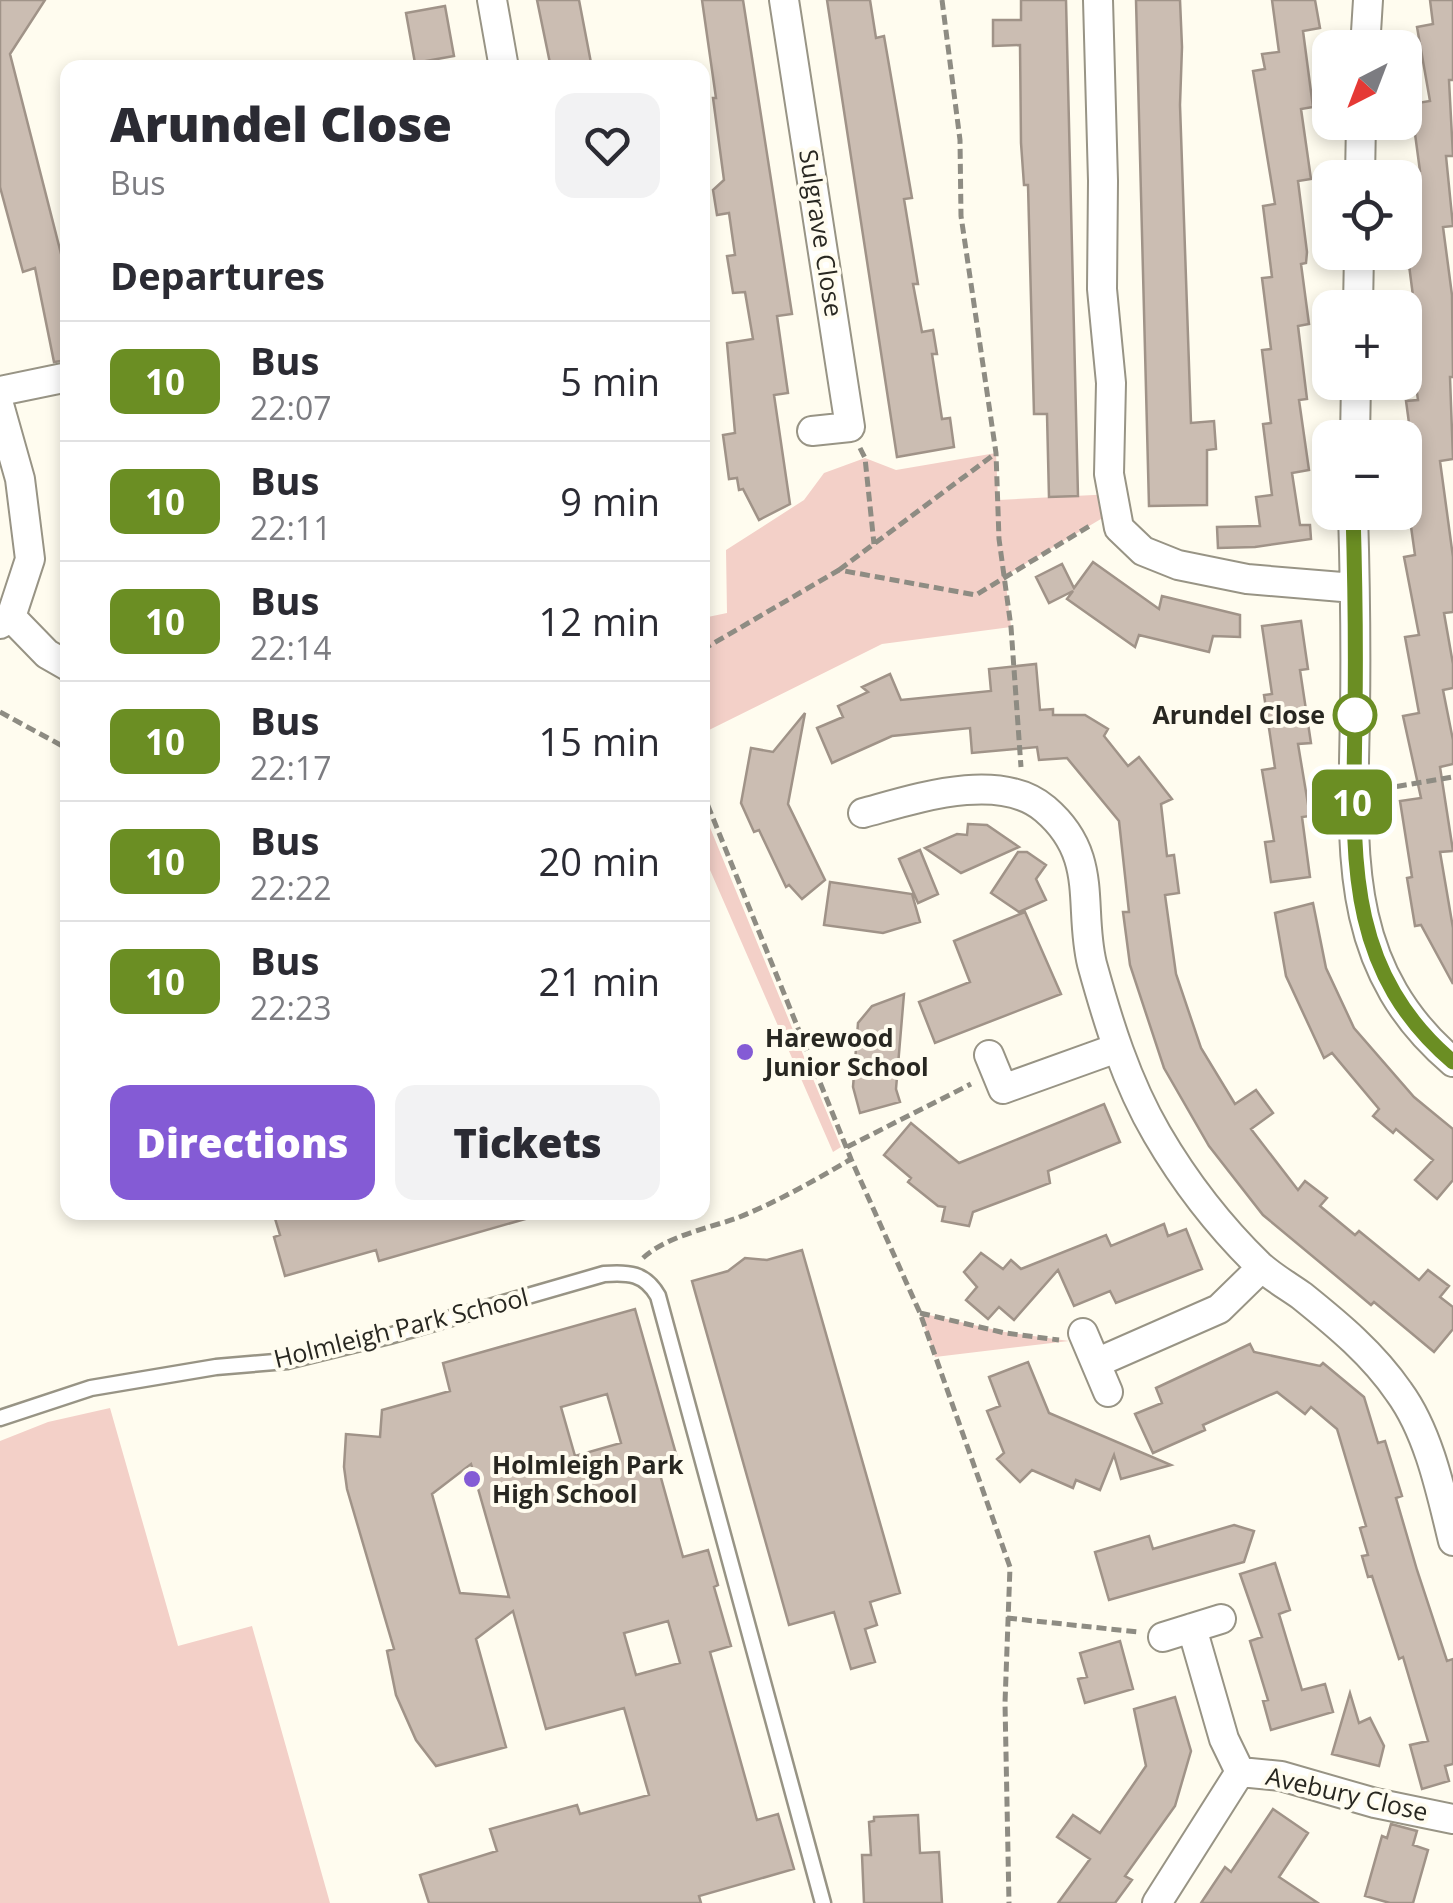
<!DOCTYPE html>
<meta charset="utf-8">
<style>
:root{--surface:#fff;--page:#f2f2f3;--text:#2b2b33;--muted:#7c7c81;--line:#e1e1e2;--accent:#845bd5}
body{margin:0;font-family:"Open Sans",sans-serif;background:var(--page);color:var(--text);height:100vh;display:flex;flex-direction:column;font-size:38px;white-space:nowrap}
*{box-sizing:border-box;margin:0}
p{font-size:32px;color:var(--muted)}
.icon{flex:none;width:55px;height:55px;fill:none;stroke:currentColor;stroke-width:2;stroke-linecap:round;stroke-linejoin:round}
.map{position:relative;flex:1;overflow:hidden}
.sheet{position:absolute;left:60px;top:60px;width:650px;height:1160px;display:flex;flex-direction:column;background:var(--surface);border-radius:20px;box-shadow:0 5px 15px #0003}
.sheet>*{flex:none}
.badge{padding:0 20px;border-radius:15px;font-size:35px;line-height:65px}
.needle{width:65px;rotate:222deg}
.fabs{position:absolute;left:1312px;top:30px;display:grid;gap:20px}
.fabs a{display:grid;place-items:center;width:110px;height:110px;border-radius:20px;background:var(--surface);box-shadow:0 5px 15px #0003;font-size:50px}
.map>.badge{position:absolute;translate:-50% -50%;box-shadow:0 0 0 5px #fff}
h2{padding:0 50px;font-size:38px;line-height:90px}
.round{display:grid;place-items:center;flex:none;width:105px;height:105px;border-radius:20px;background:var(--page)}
.headline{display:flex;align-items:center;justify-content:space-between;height:170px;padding:0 50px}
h1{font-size:48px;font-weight:800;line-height:75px}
.cta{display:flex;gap:20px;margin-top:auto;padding:20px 50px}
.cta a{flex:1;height:115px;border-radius:20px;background:var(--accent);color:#fff;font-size:40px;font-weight:800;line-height:115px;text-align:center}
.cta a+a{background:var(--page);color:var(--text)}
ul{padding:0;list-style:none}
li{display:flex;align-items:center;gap:30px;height:120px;padding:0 50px;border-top:2px solid var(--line)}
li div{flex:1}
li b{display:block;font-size:38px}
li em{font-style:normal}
li .badge{min-width:110px;font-weight:700;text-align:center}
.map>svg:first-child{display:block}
.green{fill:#f3d0c8}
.building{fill:#cbbdb2;stroke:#a09388;stroke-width:2.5;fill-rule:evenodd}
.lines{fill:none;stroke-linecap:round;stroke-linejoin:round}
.service-casing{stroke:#989485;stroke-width:19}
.minor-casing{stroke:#989485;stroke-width:32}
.path{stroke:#8e8c83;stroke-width:5;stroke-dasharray:10 5;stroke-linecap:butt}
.service{stroke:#fff;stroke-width:14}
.minor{stroke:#fff;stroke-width:28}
.line-casing{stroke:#fff;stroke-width:22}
.line{stroke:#6b8e23;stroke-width:15}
.stop-dot{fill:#fff;stroke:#6b8e23;stroke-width:5}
.poi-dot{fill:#845bd5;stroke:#fffcef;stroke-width:4}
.labels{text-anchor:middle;stroke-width:8;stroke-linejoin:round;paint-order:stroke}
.street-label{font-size:25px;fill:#282721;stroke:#fffcef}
.stop-label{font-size:25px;font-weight:bold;fill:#282721;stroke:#fffcef;text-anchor:end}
.poi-label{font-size:25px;font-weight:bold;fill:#282721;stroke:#fffcef;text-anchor:start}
</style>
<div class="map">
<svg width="1453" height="1903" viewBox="0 0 1453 1903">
<rect width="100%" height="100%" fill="#fffcef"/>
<path class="green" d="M996,453L998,500L1113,494L1116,510L1005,576L1011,627L882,644L703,733V618L727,613L726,550L804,500L824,473L865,458L896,470Z
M702,808L841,1147L833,1152L703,854Z
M920,1313L1005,1332L1069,1341L935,1357Z
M110,1408L178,1646L252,1626L330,1903H0V1441L48,1422Z"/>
<path class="building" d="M0,0H45L10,54L68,281V360L54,362L35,268L23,272L0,187Z
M537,0H579L592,68H551Z
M702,0H743L792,314L777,316L788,393L774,395L790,504L759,520L743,489L739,490L737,478L729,479L723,435L735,433L727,343L753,339L745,292L733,293L727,256L735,255L729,213L717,215L713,190L724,180L713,98H716Z
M827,0H870L876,38L884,36L912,198L904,199L918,284H913L922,332L933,330L937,354H932L942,419L950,418L954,447L897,457Z
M1021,0H1066L1078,496L1049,497L1047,414H1034L1028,185H1024L1021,143L1020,45L993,46V20H1021Z
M1136,0H1180L1182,47L1180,105L1191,423L1214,421L1216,449L1207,450V505L1149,506Z
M1272,0H1315L1320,28L1303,31L1313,107L1301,109L1311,179L1298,181L1307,252L1306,263L1301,264L1309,324L1298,326L1307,399L1299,400L1309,470L1292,473L1300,525H1310L1311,539L1255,547L1218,548L1217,527L1260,526L1256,497L1272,495L1263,424L1271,423L1262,350L1271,349L1262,278L1272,277L1263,206L1275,204L1253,71L1265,69L1262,54L1279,52Z
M1430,0H1453V80H1449L1453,156H1446L1453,226L1443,227L1452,295L1453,377H1450L1453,459L1440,461L1453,557V612L1444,613L1453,664V688L1443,690L1453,740V764L1440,767L1453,851L1440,852L1453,928V984L1421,925L1415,926L1407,878L1412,877L1400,801L1421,798L1403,716L1419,713L1405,637L1419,635L1404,557L1415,555L1405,484L1417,482L1406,401L1418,400L1407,320L1416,319L1406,242L1417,241L1407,172L1420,171L1411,104L1430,101L1417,27L1433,24Z
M445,6L454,56L415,63L406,13Z
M1093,562L1159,609L1162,596L1240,615V637L1213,636L1209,652L1139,635L1135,647L1067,599L1073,591L1049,603L1036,577L1062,564L1074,588Z
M1301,621L1308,669L1300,670L1311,743L1298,744L1310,816L1302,817L1310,877L1271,882L1265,842L1274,841L1262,770L1275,768L1264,695L1272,694L1262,626Z
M1036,664L1040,710L1053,709V715H1085L1108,729L1104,736L1128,766L1139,757L1172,799L1161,804L1167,856L1174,855L1179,893L1165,895L1176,974L1201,1048L1235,1104L1256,1090L1273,1113L1251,1129L1298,1190L1305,1181L1327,1198L1320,1206L1355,1235L1359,1231L1419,1280L1428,1270L1449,1286L1440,1297L1453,1307V1329L1434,1352L1374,1302L1371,1305L1352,1289L1263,1215L1209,1146L1164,1068L1130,965L1123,912H1129L1119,821L1067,758L1039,760L1037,747L972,753L970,728L892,736L832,763L817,728L843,717L838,706L868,692L862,687L890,674L901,700L991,691L989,669Z
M805,713L788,804L825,880L802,899L789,885L786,887L759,830L754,832L741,803L751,748L773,752Z
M968,824L987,825L1019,847L961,873L925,848L957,834L967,835Z
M920,850L938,894L918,903L899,859Z
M1018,852H1027L1046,865L1036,879L1046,900L1019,912L991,893Z
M830,882L912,894L920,922L883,933L824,925Z
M1313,903L1326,968L1354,1028L1414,1097L1453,1129V1180L1437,1199L1415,1180L1433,1160L1396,1129L1393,1133L1373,1116L1379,1109L1332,1053L1324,1058L1286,976L1275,913Z
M1025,912L1061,994L935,1043L919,1002L970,982L954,941Z
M904,994L896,1089L900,1102L860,1113L853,1087L858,1023L872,1006Z
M1104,1104L1120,1142L1048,1171L1050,1183L973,1212L969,1226L942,1221L945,1207L938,1206L908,1182L911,1178L884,1155L911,1123L959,1163Z
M273,1212H524L525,1219L379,1261L376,1250L285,1276L274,1237L280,1235Z
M1164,1224L1168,1236L1186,1229L1202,1269L1116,1303L1110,1291L1074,1306L1058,1270L1014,1320L999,1307L988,1319L966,1300L977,1287L964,1272L981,1253L1003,1269L1011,1260L1021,1269L1106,1235L1111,1246Z
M802,1250L900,1593L870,1602L877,1625L865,1629L875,1662L851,1669L834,1612L789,1625L692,1281L728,1271L745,1258L767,1260Z
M635,1309L678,1461L658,1467L683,1557L708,1550L718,1585L714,1587L731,1646L710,1652L757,1820L778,1814L794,1869L699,1896L701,1903H429L420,1875L497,1851L490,1829L577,1805L580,1814L649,1795L624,1708L546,1729L513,1611L476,1639L506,1747L436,1766L416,1740L396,1695L387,1651L394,1649L347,1489L344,1467L346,1434L380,1437L382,1410L450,1391L443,1363ZM607,1394L621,1443L575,1456L561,1407ZM471,1464L509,1597L460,1593L432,1494ZM668,1621L680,1663L636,1675L624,1633Z
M1250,1344L1254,1352L1320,1366L1323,1363L1364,1397L1378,1443L1385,1441L1402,1496L1396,1498L1417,1570L1447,1661L1453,1659V1764L1445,1766L1449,1781L1422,1789L1410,1745L1428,1741L1403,1657L1399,1659L1372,1576L1368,1577L1362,1556L1368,1555L1360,1528L1366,1526L1337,1429L1311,1407L1305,1414L1277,1392L1203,1425L1205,1430L1153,1453L1135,1414L1162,1403L1156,1388Z
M1028,1362L1049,1413L1171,1465L1121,1479L1114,1455L1100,1490L1076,1480L1073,1488L1032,1470L1020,1482L997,1459L1004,1453L987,1411L1000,1406L989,1377Z
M1234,1525L1254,1531L1244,1562L1109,1600L1095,1552L1149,1536L1153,1549Z
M1275,1563L1290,1610L1279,1614L1302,1690L1325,1684L1333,1712L1271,1730L1263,1701L1268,1700L1250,1641L1262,1637L1240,1574Z
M1120,1641L1133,1689L1085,1703L1078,1679L1087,1677L1080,1653Z
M1350,1693L1359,1723L1370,1718L1384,1746L1379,1766L1332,1754Z
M1175,1697L1191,1751L1175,1806L1125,1876L1132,1880L1115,1903H1058L1090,1859L1057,1837L1073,1815L1100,1833L1146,1766L1134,1709Z
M1273,1809L1308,1833L1279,1877L1318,1903H1201L1225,1867L1231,1872Z
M918,1815L920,1853L939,1852L942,1903H864L862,1855H871L869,1822L874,1821V1817Z
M1391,1824L1417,1831L1413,1845L1428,1850L1413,1903H1390L1365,1896L1382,1836L1387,1838Z"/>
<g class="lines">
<defs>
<path id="service" d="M0,1418L91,1388L216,1367L287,1361L389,1336L604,1274C628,1272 645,1273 658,1296L823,1903"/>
<path id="minor" d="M492,0L504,68
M784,0L850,427L812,431
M1098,0L1103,181L1102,289L1111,383L1109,474L1119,528L1143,551L1178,565L1247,579L1354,588
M1365,48L1368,0
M1360,178L1361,122
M1358,308L1359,252
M0,391L68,377
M0,408L20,479L30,559L11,617L0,624
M1355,438L1356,382
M1353,512C1355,579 1356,645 1355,711C1353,845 1340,966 1453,1062
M11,617L47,654L68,666
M863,813C915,799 999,770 1045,809C1100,856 1078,906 1092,964C1108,1022 1126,1081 1157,1134C1185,1182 1219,1226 1259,1265C1272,1277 1288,1286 1302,1296C1338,1325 1373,1354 1399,1392C1429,1433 1441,1492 1453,1541
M989,1055L1003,1089L1117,1048
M1083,1333L1108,1392
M1096,1363L1219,1309L1261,1268
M1163,1637L1221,1619
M1240,1772L1281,1776L1375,1803L1453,1819
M1157,1903L1240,1772L1224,1739L1192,1628"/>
</defs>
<use href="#service" class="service-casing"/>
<use href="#minor" class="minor-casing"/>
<path class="path" d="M942,0L960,140L961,216L996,453L999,539L1011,627L1021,767
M860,448L865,458L874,544
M839,570L996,453
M702,650L839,570L976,595L1091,525
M0,712L68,749
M1382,789L1453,777
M702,791L851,1159L920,1313L1010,1567L1005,1703L1009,1903
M847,1147L971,1084
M643,1258C667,1236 706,1229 737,1218C777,1202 814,1181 851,1159
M920,1313L1005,1333L1059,1340
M1007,1618L1138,1632"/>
<use href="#service" class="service"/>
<use href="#minor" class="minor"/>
</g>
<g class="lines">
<defs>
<path id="line" d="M1353,512C1355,579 1356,645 1355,711C1354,845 1340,966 1453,1062"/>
</defs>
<use href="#line" class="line-casing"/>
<use href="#line" class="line"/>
</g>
<circle class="stop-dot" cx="1355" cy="715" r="20"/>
<g class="poi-dot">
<circle cx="745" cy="1052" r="10"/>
<circle cx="472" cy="1479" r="10"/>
</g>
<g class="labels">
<g class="street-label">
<text transform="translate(821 233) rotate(81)" y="9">Sulgrave Close</text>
<text transform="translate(401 1328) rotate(-14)" y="9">Holmleigh Park School</text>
<text transform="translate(1347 1794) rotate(13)" y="9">Avebury Close</text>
</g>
<g class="stop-label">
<text x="1325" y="724">Arundel Close</text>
</g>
<g class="poi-label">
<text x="765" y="1047">Harewood<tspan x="765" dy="29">Junior School</tspan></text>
<text x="492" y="1474">Holmleigh Park<tspan x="492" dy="29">High School</tspan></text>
</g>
</g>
</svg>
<div class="fabs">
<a><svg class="needle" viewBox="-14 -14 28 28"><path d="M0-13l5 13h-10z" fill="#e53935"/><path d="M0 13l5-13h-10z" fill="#7c7c81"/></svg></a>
<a><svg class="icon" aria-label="locate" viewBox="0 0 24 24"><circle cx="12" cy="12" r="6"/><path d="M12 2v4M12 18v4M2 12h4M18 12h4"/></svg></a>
<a>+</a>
<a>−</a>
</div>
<b class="badge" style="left:1352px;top:802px;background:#6b8e23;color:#fff">10</b>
<section class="sheet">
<div class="headline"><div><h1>Arundel Close</h1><p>Bus</p></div><a class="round"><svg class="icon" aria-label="heart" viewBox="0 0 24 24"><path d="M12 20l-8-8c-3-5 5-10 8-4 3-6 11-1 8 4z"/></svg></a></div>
<h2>Departures</h2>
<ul>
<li><span class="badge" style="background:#6b8e23;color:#fff">10</span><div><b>Bus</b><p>22:07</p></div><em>5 min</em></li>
<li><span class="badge" style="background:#6b8e23;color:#fff">10</span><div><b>Bus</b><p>22:11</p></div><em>9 min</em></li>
<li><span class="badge" style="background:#6b8e23;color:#fff">10</span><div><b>Bus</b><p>22:14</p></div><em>12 min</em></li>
<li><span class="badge" style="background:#6b8e23;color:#fff">10</span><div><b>Bus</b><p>22:17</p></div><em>15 min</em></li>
<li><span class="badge" style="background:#6b8e23;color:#fff">10</span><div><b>Bus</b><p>22:22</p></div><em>20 min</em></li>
<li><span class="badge" style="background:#6b8e23;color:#fff">10</span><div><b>Bus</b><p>22:23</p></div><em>21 min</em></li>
</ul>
<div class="cta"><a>Directions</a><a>Tickets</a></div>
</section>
</div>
